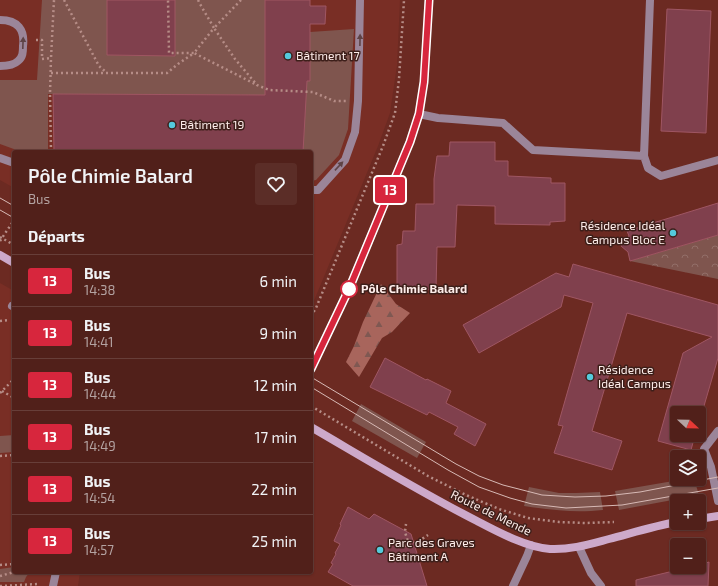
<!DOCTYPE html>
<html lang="fr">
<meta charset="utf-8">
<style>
:root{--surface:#51201a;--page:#5b2d27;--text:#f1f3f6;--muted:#b4a3a2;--line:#673e39}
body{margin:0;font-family:"Exo 2",sans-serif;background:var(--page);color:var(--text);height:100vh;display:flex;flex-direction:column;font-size:15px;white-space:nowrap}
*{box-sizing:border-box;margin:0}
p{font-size:13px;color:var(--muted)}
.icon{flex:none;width:22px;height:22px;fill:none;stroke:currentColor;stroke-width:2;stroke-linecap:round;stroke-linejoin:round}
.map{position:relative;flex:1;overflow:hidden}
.panel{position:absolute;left:12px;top:150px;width:301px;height:424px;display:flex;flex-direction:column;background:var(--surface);border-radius:4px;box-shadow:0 1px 3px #0004,0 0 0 1px var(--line)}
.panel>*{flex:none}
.badge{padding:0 8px;border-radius:3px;font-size:14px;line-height:26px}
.needle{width:26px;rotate:112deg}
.controls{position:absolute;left:670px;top:406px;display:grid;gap:8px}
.controls a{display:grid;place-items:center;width:36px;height:36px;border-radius:4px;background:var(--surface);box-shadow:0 1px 3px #0004,0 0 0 1px var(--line);font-size:20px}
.map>.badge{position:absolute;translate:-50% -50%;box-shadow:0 0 0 2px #fff}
h2{padding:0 16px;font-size:15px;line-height:36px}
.round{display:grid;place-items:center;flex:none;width:42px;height:42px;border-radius:4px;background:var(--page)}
.headline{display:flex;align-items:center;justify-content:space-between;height:68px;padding:0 16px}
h1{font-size:19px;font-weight:600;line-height:30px}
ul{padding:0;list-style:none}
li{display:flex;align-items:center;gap:12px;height:52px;padding:0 16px;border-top:1px solid var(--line)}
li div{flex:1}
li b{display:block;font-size:15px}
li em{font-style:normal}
li .badge{min-width:44px;font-weight:700;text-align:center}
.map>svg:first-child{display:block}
.built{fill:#792e25}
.grass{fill:#7f554e}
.forest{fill:url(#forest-firs)}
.park{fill:url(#park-crowns)}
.building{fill:#80404d;stroke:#9f5663}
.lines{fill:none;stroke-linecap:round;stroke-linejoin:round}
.path{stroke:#b68d87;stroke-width:2.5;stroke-dasharray:2 3;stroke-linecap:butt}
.service{stroke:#9b8599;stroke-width:8}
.minor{stroke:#9b8599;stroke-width:8}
.tertiary{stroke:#9b8599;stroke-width:8}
.secondary{stroke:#cda9ca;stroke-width:8}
.tram{stroke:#d7b9b5;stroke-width:1}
.oneway{fill:#5e4346}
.line-casing{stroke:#fff;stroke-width:9}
.line{stroke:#d7263d;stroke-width:6}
.poi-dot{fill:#54cadc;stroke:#3d1f1a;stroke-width:1.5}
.stop-dot{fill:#fff;stroke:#d7263d;stroke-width:2}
.labels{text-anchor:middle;stroke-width:3;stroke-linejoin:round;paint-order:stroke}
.poi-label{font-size:12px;fill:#feedea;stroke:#3d1f1a;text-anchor:start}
.stop-label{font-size:12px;font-weight:bold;fill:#feedea;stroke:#3d1f1a;text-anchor:start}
.street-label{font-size:12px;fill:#feedea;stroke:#3d1f1a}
</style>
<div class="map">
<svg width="718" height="586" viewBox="0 0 718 586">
<defs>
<pattern id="forest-firs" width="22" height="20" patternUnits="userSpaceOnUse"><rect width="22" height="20" fill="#a8655c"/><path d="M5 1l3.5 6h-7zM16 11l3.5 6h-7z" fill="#7f5852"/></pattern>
<pattern id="park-crowns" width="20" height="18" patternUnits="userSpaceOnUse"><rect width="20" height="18" fill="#7f554e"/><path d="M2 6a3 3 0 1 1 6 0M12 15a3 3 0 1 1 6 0" fill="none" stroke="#926e68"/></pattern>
</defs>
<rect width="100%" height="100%" fill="#6c2a22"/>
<path class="built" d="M0,0H400L397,65L390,113L378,146L311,308V152H14V188L0,180Z
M0,283L14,291V572H80L78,586H0Z"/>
<path class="grass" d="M42,0H107V55L175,56V0H265L266,81H310V32L354,29L348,129L339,155L316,180L311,181V152H303L265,95L48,94V152H22L0,144V80H37Z
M361,404L426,442L417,458L352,421Z
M14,435V452L0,453V436Z
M685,479H694L699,495L619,510L615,491Z
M529,487L559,493H576L600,492L603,510C574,513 552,510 524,506Z
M14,567V572H30L26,577L24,582H0V569Z"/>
<path class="forest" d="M381,284L396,304L410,313L392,332L382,338L359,377L346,362L354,346L363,322Z"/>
<path class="park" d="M718,235V279L630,261Z"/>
<path class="building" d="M107,0H175V56L107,55Z
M265,0H310V6H326L325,24H310V81H307L303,152H54L53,94L265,95Z
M667,9L711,11L706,133L661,131Z
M450,142H495V161H508V176L551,178V183H565V221L550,222V225L495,224V206L457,205L455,247H437L436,290L397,289V245L402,244L403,231H415L416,204H434V179L437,156H449Z
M718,203V235L630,261L628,252L621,246L629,236L627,231Z
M573,264L718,305V358L699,423V413H677V435H695L691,450L658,441L683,353L712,337L627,313L592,431L622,441L612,470L554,453L563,426L558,425L593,303L564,295L561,307L479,353L463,325L556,273L569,277Z
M385,358L426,380L427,379L451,391L446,403L486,424L475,446L454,434L458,427L429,412L427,415L370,387Z
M348,507L369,519L374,514L411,534L427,586H353L328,572L333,564L331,563L336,554L335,553L340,544L334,541L341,525L340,524Z
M709,562L708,586H636V580L690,567H699V565Z"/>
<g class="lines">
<path class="path" d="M64,0L99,66L107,73
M198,0L200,4L214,28L194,53L255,84
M241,0L214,28L235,59L257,85L269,90L313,92L334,101H346
M36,40H42V59L51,58
M51,73H167L178,64L194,53H169L168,0
M51,152L50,94L51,58L54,0
M0,237L14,245
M0,241L14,220
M311,316L316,308L383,146L395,113L399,79L404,0
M0,321L9,320
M13,361L14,362
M2,391L14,398
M0,393L14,379
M311,406L428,476L466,495L499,509L528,518L559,522L585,523L614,522
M0,456L14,455
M409,545L419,541L428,535
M404,546L409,545L405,532L406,524
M0,565L14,564
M0,576L14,572
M0,586L39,584"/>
<path class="service" d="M650,0L644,156L648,168L661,176L718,160
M0,20C18,20 25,30 23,46C23,52 23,57 18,61C14,65 5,66 0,66
M419,114L438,118L452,119L503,123L533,150L644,156
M0,158L14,163
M311,190H318L345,160L355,132L358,101L360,0
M12,306L14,307
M718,431L704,449L711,467L718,501
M53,586L56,572"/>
<path class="minor" d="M579,547L591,573L601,586
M513,586L527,556L531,545"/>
<path class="tertiary" d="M311,369L349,289L410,142L419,114L424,82L429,0"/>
<path class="secondary" d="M0,255L14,263
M311,427C366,459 420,492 477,521C498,532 526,547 550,549C571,550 590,544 609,539C632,533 654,526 677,522
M699,519L718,516"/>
<path class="tram" d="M0,198L14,206
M0,210L14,218
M311,377L456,464L479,476L503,485L542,495L575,497L606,496L640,492L718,477
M311,387L448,470L479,487L510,498L532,504L566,508L622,505L718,488"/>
</g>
<defs><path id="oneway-solid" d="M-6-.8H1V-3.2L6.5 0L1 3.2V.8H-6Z"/></defs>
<g class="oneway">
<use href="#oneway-solid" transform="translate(360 40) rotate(-89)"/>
<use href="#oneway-solid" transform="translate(23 43) rotate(-88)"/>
<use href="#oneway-solid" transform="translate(339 166) rotate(-47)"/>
</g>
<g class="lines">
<defs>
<path id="line" d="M311,369L349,289L410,142L419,114L424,82L429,0"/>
</defs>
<use href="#line" class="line-casing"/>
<use href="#line" class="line"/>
</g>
<g class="poi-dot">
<circle cx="288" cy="56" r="4"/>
<circle cx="172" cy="125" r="4"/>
<circle cx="673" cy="233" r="4"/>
<circle cx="590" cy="377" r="4"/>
<circle cx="380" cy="550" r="4"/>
</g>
<circle class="stop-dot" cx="349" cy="289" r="8"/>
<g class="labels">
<g class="poi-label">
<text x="296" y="60">Bâtiment 17</text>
<text x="180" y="129">Bâtiment 19</text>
<text x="665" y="230" text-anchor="end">Résidence Idéal<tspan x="665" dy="14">Campus Bloc E</tspan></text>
<text x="598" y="374">Résidence<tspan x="598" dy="14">Idéal Campus</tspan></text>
<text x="388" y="547">Parc des Graves<tspan x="388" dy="14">Bâtiment A</tspan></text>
</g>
<g class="stop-label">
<text x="361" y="293">Pôle Chimie Balard</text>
</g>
<g class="street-label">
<text transform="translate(491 513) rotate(26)" y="4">Route de Mende</text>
</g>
</g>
</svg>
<div class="controls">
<a><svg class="needle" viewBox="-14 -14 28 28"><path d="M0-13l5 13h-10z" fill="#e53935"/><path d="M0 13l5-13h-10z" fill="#b4a3a2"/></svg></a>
<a><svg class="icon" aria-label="layers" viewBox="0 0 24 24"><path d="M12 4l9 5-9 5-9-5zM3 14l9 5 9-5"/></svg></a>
<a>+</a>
<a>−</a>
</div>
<b class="badge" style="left:390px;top:190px;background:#d7263d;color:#fff">13</b>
<section class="panel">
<div class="headline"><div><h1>Pôle Chimie Balard</h1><p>Bus</p></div><a class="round"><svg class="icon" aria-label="heart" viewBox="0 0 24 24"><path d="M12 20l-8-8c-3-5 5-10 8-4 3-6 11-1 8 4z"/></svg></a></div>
<h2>Départs</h2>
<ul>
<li><span class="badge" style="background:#d7263d;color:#fff">13</span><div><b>Bus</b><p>14:38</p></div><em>6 min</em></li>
<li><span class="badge" style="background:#d7263d;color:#fff">13</span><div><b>Bus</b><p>14:41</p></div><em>9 min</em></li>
<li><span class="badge" style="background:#d7263d;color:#fff">13</span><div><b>Bus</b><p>14:44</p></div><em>12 min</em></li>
<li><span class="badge" style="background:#d7263d;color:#fff">13</span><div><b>Bus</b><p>14:49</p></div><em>17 min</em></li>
<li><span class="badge" style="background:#d7263d;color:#fff">13</span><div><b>Bus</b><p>14:54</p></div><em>22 min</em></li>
<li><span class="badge" style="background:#d7263d;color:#fff">13</span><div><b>Bus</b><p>14:57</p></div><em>25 min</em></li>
</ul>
</section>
</div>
